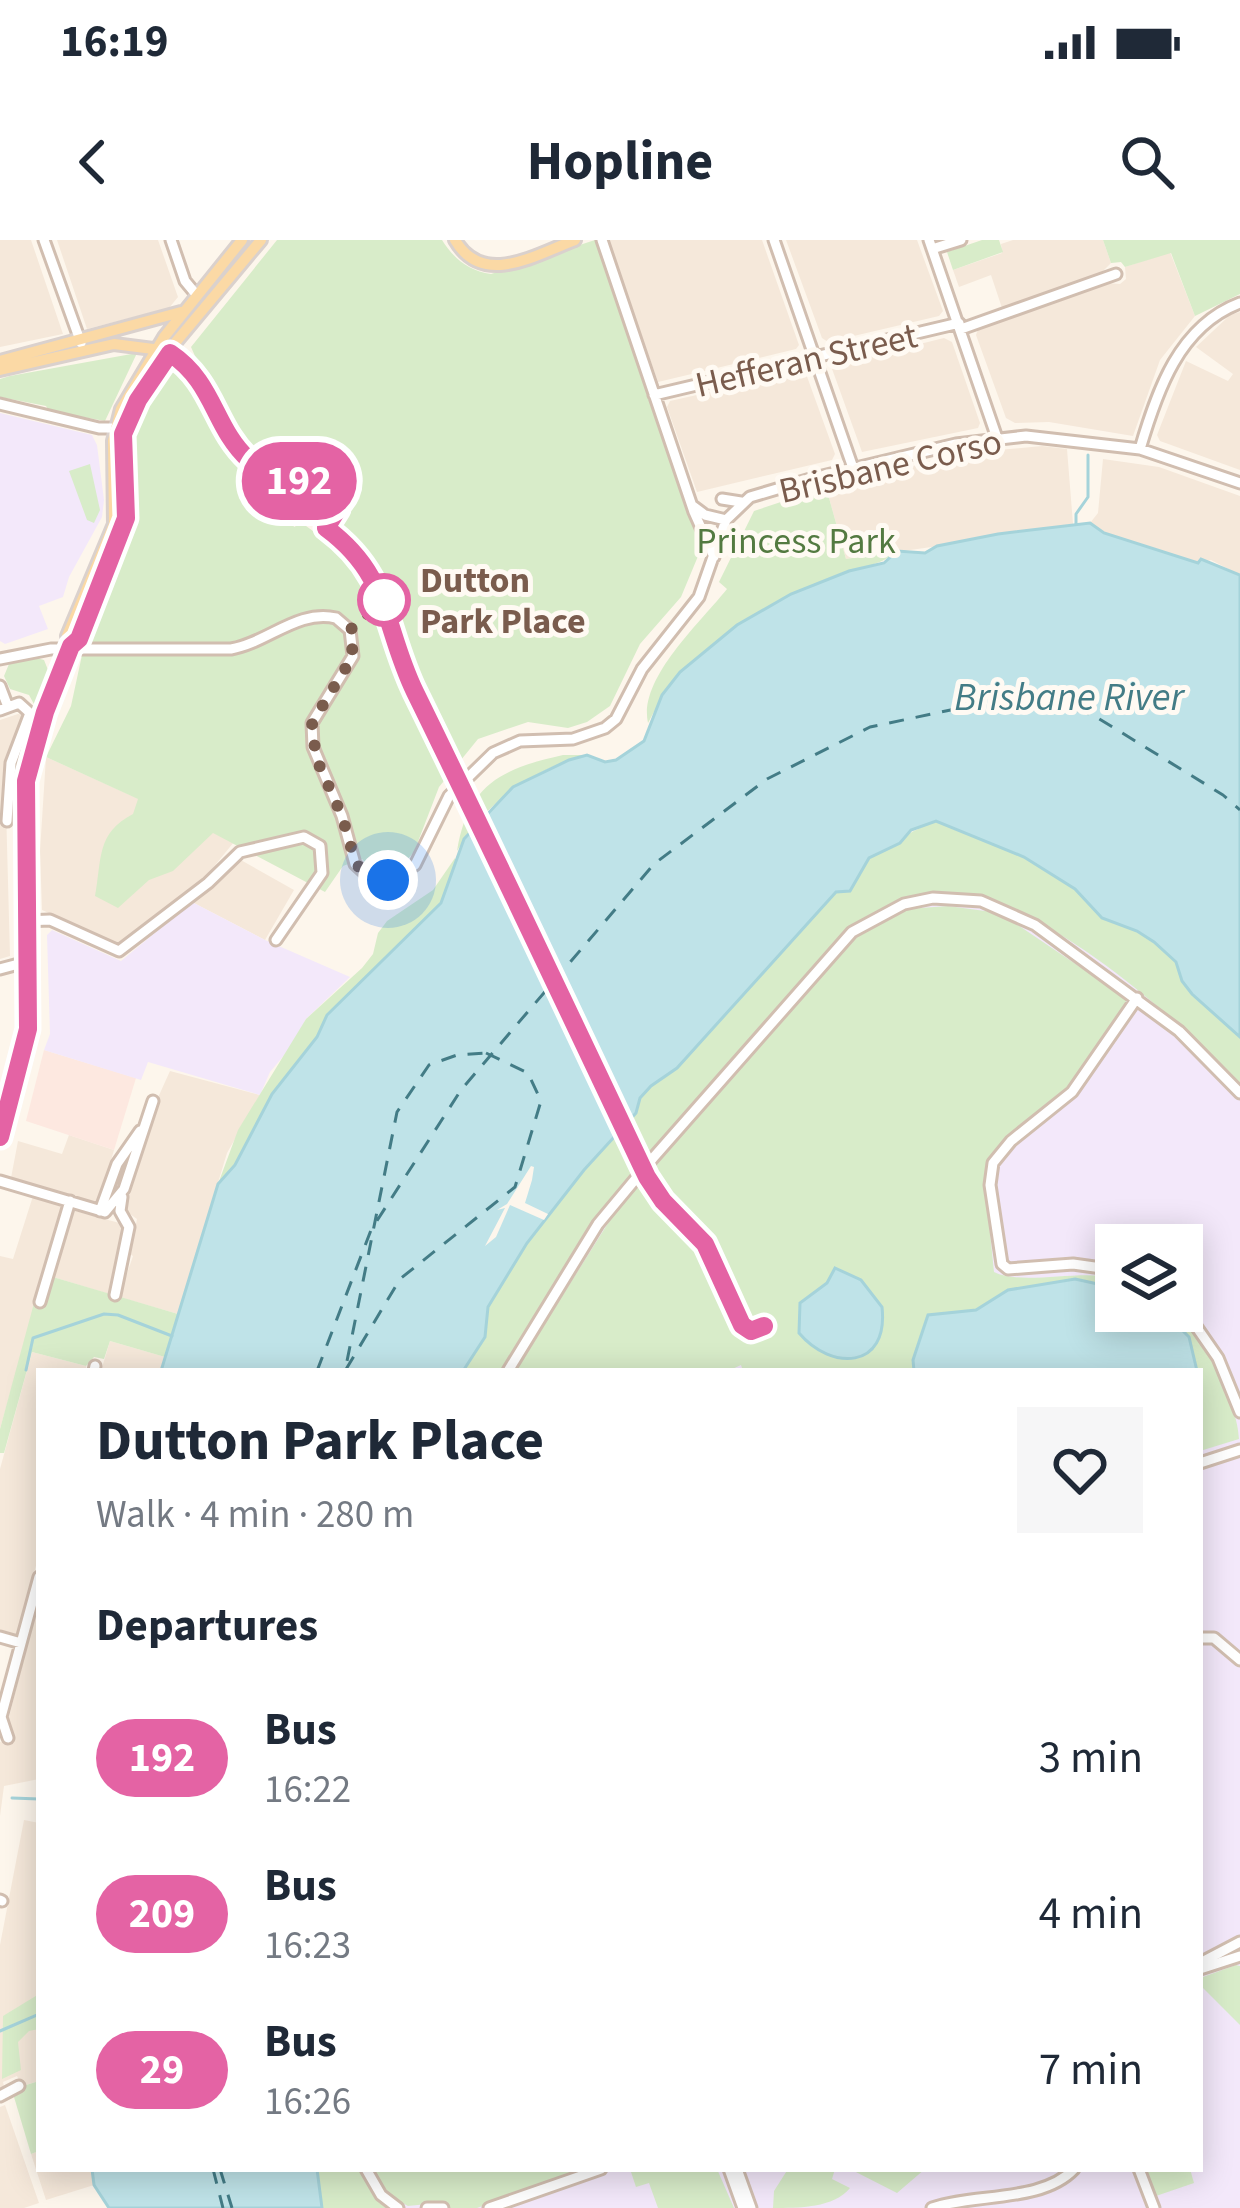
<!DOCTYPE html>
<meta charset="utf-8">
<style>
:root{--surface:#fff;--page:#f6f6f7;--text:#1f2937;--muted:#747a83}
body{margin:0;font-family:"Source Sans 3",sans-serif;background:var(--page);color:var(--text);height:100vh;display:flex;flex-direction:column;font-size:45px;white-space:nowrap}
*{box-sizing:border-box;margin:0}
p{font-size:39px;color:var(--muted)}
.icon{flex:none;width:66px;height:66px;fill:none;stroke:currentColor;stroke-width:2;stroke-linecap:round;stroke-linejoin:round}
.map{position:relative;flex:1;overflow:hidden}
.drawer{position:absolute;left:36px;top:1128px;width:1167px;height:804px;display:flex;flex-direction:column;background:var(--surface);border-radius:0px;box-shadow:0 6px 30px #0003}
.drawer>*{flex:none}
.badge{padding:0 24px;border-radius:39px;font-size:42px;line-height:78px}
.controls{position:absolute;left:1095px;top:984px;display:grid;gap:24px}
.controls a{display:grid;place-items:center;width:108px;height:108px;border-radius:0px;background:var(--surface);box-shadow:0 6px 30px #0003;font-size:60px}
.you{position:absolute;width:60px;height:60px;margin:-30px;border:9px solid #fff;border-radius:50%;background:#1a73e8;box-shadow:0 0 0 18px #1a73e833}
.map>.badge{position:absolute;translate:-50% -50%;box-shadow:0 0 0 6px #fff}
h2{padding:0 60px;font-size:45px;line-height:108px}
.round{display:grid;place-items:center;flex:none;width:126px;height:126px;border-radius:0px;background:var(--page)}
.headline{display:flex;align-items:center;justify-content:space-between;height:204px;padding:0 60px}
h1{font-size:57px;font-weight:700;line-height:90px}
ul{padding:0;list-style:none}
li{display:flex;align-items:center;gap:36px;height:156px;padding:0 60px}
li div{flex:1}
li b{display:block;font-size:45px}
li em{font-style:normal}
li .badge{min-width:132px;font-weight:700;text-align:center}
.status{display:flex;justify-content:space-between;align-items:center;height:84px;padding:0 60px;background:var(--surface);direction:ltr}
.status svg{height:33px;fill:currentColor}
header{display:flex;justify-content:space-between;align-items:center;height:156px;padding:0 60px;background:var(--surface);font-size:54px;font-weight:700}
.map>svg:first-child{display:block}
.residential{fill:#f5e8da}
.commercial{fill:#fde8e0}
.education{fill:#f3e8fa;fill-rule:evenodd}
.green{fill:#d8ecc9}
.water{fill:#bfe3e8;stroke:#a5d3da;stroke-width:3}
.pier{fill:#fdf6ec}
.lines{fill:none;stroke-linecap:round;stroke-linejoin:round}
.stream{stroke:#a5d3da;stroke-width:3}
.ferry{stroke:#437c86;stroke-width:3;stroke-dasharray:15 12;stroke-linecap:butt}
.minor-casing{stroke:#d1beb0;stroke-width:15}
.major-casing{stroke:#dad1cd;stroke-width:16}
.minor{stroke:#fff;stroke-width:9}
.major{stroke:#fbd9a5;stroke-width:10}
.line-casing{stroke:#fff;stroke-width:27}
.line{stroke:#e463a4;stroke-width:18}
.walk{stroke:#7a5c4d;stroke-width:12;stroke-dasharray:0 21.6}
.stop-dot{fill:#fff;stroke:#e463a4;stroke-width:6}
.labels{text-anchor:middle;stroke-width:10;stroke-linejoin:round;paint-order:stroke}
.street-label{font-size:36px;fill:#7a5c4d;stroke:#fffaf3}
.park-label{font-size:36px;fill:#537a41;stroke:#fffaf3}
.stop-label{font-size:36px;font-weight:bold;fill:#7a5c4d;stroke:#fffaf3;text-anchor:start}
.water-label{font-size:39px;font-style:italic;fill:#437c86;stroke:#fffaf3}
</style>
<div class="status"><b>16:19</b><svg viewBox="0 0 49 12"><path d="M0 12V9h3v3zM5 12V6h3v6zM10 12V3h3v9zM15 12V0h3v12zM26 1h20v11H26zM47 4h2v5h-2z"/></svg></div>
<header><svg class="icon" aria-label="back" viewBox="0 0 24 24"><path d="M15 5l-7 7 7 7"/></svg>Hopline<svg class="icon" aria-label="search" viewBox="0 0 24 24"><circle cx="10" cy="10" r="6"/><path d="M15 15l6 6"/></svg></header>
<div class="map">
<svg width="1240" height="1968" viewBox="0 0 1240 1968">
<rect width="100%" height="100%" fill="#fdf6ec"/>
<path class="residential" d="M0,0H31L63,94L0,107Z
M57,0H158L178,57L169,68L87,89Z
M608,0H762L799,105L796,109L658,142Z
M786,0H917L943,71L939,76L828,102L822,98Z
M1013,0H1103L1111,23L1099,35L1002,68L991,35L959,47L953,30L1002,13L1001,4Z
M1170,12L1195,76L1160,120L1133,196L1049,182L1015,183L1006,178L976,95L978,89L1106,43L1120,44L1126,39L1125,27Z
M1240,72V230L1160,201L1157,195L1186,121L1228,141L1233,134L1196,107L1230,75Z
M944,98L952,102L980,183L978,188L862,212L831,126Z
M805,131L835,214L832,220L697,252L667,167L670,161Z
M1042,206L1067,209L1073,284L1060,289L998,294L953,304L846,319L826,247L966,213Z
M1103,219L1159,227L1240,256V335L1211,320L1199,323L1103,293L1090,283L1098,273Z
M18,474L23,475L5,531L10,716L0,719V480Z
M46,517L234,602L207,635L118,704L42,670L40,611Z
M239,619L294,650L265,700L192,662Z
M170,831L260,855L227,913L178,1074L119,1057L133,1016L130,1014L137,979L123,969L156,862Z
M69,895L114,910L99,961L92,964L11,938L18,901L62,914Z
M33,956L63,967L0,1189V1016L13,1019Z
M72,970L123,984L121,1019L109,1054L53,1037Z
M110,1101L165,1117L161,1131H101Z
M32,1112L86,1126V1131H39V1314L18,1395L0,1390V1229Z
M39,1360V1539L4,1546L0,1576V1502L12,1498L8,1481Z
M24,1580L39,1583V1841L22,1846L17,1836L3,1842L4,1847L0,1849V1705Z
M5,1865L39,1963L24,1968H0V1867Z
M39,1911V1929H92L94,1945L46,1960L31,1914Z"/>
<path class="commercial" d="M44,810L136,838L114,910L26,881Z"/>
<path class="education" d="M0,173L92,195L97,205L104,260L102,277L69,337L63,357L39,366L48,389L5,404L0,401Z
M885,611L1182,741L1240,797V1968H322L317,1929H1200V1131H463L527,1003L559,960ZM1116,1005H1182V1071H1116Z
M192,662L265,700L350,737L306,779L292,806L270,832L260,855L148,822L141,840L44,810L50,794L47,695L52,690L121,721Z"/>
<path class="green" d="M277,0H442C454,19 469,31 491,34L595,0L701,309L681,357L640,404L610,466L587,482L568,488L528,482L478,499L439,547L414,612L400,628L387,633L373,631L362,619L343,626L325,652L213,593L173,631L149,640L118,668L95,656C102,619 96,593 133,574L138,559L46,517L71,466L82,415L135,288C141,259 130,230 134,200C137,173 163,145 178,123C197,134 200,154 205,174C221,181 227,204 240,218C265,245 297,241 326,257L327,268L319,272L297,263L286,282L295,287L298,280C340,310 372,340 387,391L397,388L395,360L376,324L343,288C342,273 354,256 340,243C327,229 302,239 285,234C232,220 211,152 191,107Z
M982,0H999L1003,12L953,30L947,12Z
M1103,0H1240V54L1195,76L1171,13L1125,27L1121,22L1111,23Z
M137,113L105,181L49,171L46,166L0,157V139L10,136Z
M90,224L100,270L94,283L87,280L69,231Z
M826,247L846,319L897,311C880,326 865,325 846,333C767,362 688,405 648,483C638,439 700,383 727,349L719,342L754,271Z
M33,417L44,420L48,430L35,466L29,455L10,449L4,436L9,424Z
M563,515H587C532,529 486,562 457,611C468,544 501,529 563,515Z
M968,577L1240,726V846C1178,778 1038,653 944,653C910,653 878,671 850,689L597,976L504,1131H463L485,1097L488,1067L527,1003L584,930L636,873L640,858L651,846L677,828L836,652L850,651C855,642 858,632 863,624C871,614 926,582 939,581C950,581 956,581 968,577Z
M455,618V630L441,663L327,775L317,797L272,854L235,925L218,944L238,890L306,779L362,728L373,714L378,693L387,681L433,650Z
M948,666L1000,673L1126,758V769L1068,851L991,919L986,953L994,1032C1023,1046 1078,1029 1116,1038V1071H1177C1203,1096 1238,1163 1239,1199L1200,1211V1131H743L741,1125L728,1131H515L615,972L858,694L906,669Z
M53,1037L178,1074L165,1117L110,1101L104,1119L94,1117L86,1126L32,1112L4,1213H0V1189L34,1063L44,1065Z
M1236,1725L1240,1726V1785L1200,1745V1738Z
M39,1754V1789L29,1791L18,1802L21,1830L2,1839L3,1776Z
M39,1841V1911L31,1914L14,1857L26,1845Z
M317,1929H361L389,1968H322Z
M371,1929H581L477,1968H450L437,1963L408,1966L383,1952Z
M638,1929H717L734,1968H658L649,1943L636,1947L631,1932Z
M788,1929H835L832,1939L850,1948C834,1968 799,1968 773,1968L774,1951Z
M850,1929H925L897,1953Z
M1145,1929H1190L1194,1943L1156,1956Z"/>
<path class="water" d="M1090,283L1104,293L1198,323L1201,319L1240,335V797L1192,754L1182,741L1176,722L1154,702L1137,691L1102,678L1075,649L1024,617L936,581L911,590L900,603L869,618L850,651L836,652L677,828L651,846L640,858L636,873L584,930L527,1003L488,1067L485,1097L463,1131H161L218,944L235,925L272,854L317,797L327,775L441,663L464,599L513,547L569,520L587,515L605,522L616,520L644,501L662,455L680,432L737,385L791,354L849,331L884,323L897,311L925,313L937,306L998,294Z
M835,1028L861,1040L882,1067C889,1130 831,1131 799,1093L800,1063L827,1043Z
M1075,1039L1116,1048V1071H1163L1189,1097L1197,1131H914L913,1120L928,1075L976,1070L1008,1050Z
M92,1929H317L322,1968H109L94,1945Z"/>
<path class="pier" d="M483,566L635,883L619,903L467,585Z
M531,926L534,927L532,940L525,963L548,974L544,980L510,965L496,997L485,1006L505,968L497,970L507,964Z"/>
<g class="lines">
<path class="stream" d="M1076,284V274L1088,257V215
M26,1130L33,1098L104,1074L118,1075L172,1096
M12,1558L39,1559
M0,1791L39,1774"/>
<path class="ferry" d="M486,813L528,833L541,861L515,947L400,1039L345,1131L397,872L429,825L457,815Z
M317,1131L371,990L461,850L654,624L767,539L870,487L984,463L1033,458L1093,475L1223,555L1240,570
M213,1929L223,1968
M220,1929L232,1968"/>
<defs>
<path id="minor" d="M44,0L81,103
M171,0L185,41L195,53
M602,0L694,272L714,317
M774,0L853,228
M929,0L997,198
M932,9L961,0
M961,89L1116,34
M654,155L959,83
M0,164L99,188H115
M1140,209C1157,151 1179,86 1240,63
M722,259L741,262
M693,266L705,275L726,280
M0,419L51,409H231C267,403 298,369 336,378L350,390L353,416L312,483L313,507L342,576L355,624L367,635L388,640L415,625L449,556L493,513L520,501L573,499L605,488L616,479L642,429L699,357L726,280L750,257L814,238L956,204L1026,196L1140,209L1240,243
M0,446L8,467
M0,470L19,463L30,473L11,523L7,581
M25,681L50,680L119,711L208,643L240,612L304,597L320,606L322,633L276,700
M0,729L26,722
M0,941L105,972L124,949L153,861
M100,971L117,924L140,891
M1116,1030L1073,1024L1008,1029L1002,1024L990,945L993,923L1011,901L1072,852L1137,758
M115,1055L129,987L120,971L122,957
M40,1062L70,961
M1182,1066L1218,1118L1240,1172
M94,1131L95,1126
M508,1131L598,984L653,918L852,692L904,664L933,658L981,661L1035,685L1179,791L1240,853
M1200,1223L1240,1210
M0,1397L21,1403
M1200,1398H1214L1240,1420
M8,1498L1,1477L39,1337
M0,1660L2,1661
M1200,1723L1240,1702
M1200,1729L1240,1716
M0,1856L19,1846
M366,1929L381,1955L398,1968
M729,1929L743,1968
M737,1929L751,1968
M1139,1929L1154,1968
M427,1968H443
M489,1968L601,1929
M932,1968C974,1953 1042,1963 1074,1929"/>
<path id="major" d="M455,0C483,48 535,15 575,0
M0,121L181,72
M0,130L114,104L161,110
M71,406L67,396L114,284L113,201L121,169L164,97L242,0
M0,897L28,789L26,541L45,472L124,285L123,194L138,160L175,103L261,0"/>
</defs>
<use href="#minor" class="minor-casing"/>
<use href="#major" class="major-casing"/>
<use href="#minor" class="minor"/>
<use href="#major" class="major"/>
</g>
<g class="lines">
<defs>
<path id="line" d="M0,897L28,789L26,541L45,472L71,406L79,399L126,278L123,194L138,160L170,113C215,143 213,187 249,220C277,246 319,234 337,253L338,269L326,288C391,336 383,386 415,452C494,613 570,775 647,937L663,961L705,1004L742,1085L751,1091L764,1086"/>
</defs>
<use href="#line" class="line-casing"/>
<use href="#line" class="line"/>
<path class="walk" d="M384,360L350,390L353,416L312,483L316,518L342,576L356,624L367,634L388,640"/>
</g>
<circle class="stop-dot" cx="384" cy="360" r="24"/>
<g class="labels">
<g class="street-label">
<text transform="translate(806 119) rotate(-13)" y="13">Hefferan Street</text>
<text transform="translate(890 225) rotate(-13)" y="13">Brisbane Corso</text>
</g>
<g class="park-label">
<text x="796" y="313">Princess Park</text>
</g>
<g class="stop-label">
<text x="420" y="352">Dutton<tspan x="420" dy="41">Park Place</tspan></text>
</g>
<g class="water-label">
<text x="1069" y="470">Brisbane River</text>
</g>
</g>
</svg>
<div class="controls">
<a><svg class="icon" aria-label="layers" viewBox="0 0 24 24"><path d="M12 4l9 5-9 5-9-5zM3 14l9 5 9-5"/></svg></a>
</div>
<div class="you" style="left:388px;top:640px"></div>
<b class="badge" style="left:299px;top:241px;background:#e463a4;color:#fff">192</b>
<section class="drawer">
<div class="headline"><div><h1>Dutton Park Place</h1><p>Walk · 4 min · 280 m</p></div><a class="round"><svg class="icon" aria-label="heart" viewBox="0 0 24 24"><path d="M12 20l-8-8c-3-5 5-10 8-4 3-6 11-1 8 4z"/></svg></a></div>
<h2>Departures</h2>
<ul>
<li><span class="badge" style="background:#e463a4;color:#fff">192</span><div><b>Bus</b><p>16:22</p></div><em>3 min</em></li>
<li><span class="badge" style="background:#e463a4;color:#fff">209</span><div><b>Bus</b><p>16:23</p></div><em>4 min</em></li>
<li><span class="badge" style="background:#e463a4;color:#fff">29</span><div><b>Bus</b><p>16:26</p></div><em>7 min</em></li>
</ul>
</section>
</div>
